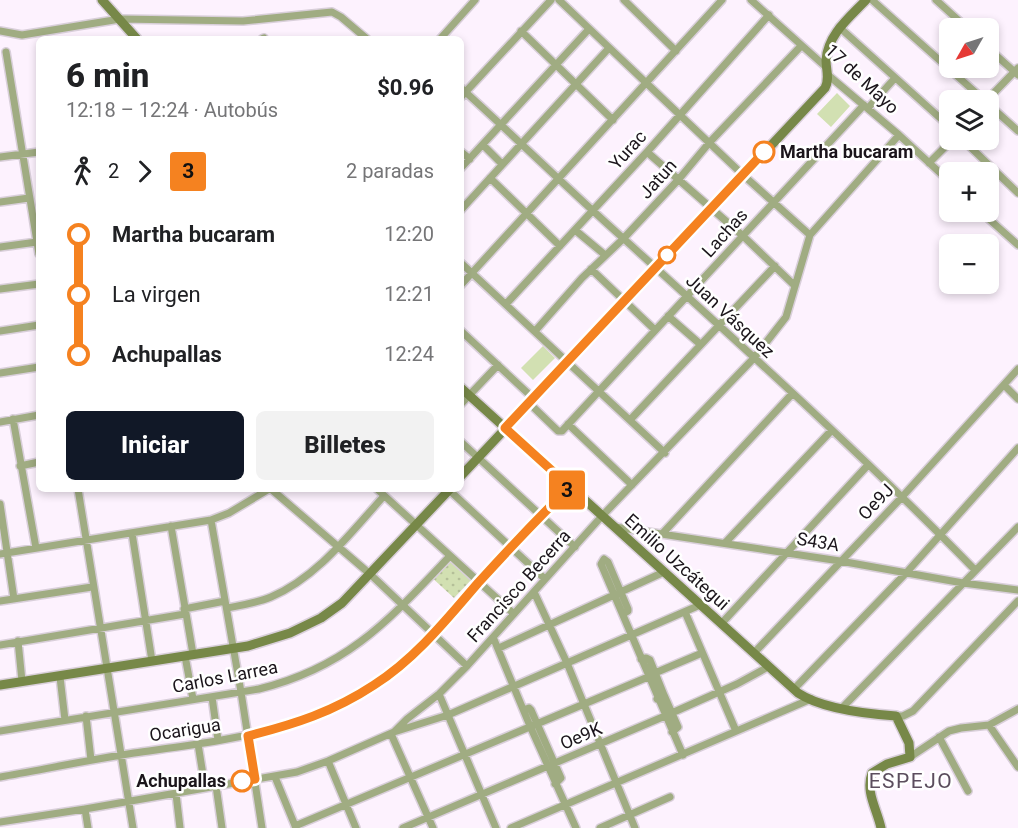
<!DOCTYPE html>
<html lang="es">
<meta charset="utf-8">
<style>
:root{--surface:#fff;--page:#f2f2f2;--text:#202124;--muted:#757577;--accent:#111827}
body{margin:0;font-family:Roboto,sans-serif;background:var(--page);color:var(--text);height:100vh;display:flex;flex-direction:column;font-size:22px;white-space:nowrap}
*{box-sizing:border-box;margin:0}
p{font-size:20px;color:var(--muted)}
.icon{flex:none;width:33px;height:33px;fill:none;stroke:currentColor;stroke-width:2;stroke-linecap:round;stroke-linejoin:round}
.map{position:relative;flex:1;overflow:hidden}
.side{position:absolute;left:36px;top:36px;width:428px;height:456px;display:flex;flex-direction:column;background:var(--surface);border-radius:9px;box-shadow:0 3px 9px #0003}
.side>*{flex:none}
.badge{padding:0 12px;border-radius:4px;font-size:21px;line-height:39px}
.needle{width:39px;rotate:231deg}
.fabs{position:absolute;left:939px;top:18px;display:grid;gap:12px}
.fabs a{display:grid;place-items:center;width:60px;height:60px;border-radius:9px;background:var(--surface);box-shadow:0 3px 9px #0003;font-size:30px}
.map>.badge{position:absolute;translate:-50% -50%;box-shadow:0 0 0 3px #fff}
.legs{display:flex;align-items:center;gap:9px;height:66px;padding:0 30px;font-size:20px}
.legs p{margin-inline-start:auto}
.overview{display:flex;align-items:center;justify-content:space-between;height:102px;padding:0 30px}
h1{font-size:33px;font-weight:800;line-height:45px}
.button{display:flex;gap:12px;margin-top:auto;padding:12px 30px}
.button a{flex:1;height:69px;border-radius:9px;background:var(--accent);color:#fff;font-size:24px;font-weight:800;line-height:69px;text-align:center}
.button a+a{background:var(--page);color:var(--text)}
ul{padding:0 30px;list-style:none}
li{display:flex;align-items:center;gap:21px;height:60px;font-size:22px}
li i{display:grid;place-items:center;width:9px;height:100%;margin:0 8px;background:currentColor}
li i::after{content:'';width:15px;height:15px;margin:-8px;border:4px solid;border-radius:50%;background:var(--surface)}
li p{margin-inline-start:auto}
li:first-child i{background:linear-gradient(#0000 50%,currentColor 0)}
li:last-child i{background:linear-gradient(currentColor 50%,#0000 0)}
.map>svg:first-child{display:block}
.grass{fill:url(#grass-dots)}
.pitch{fill:#d2e0b2}
.lines{fill:none;stroke-linecap:round;stroke-linejoin:round}
.street-casing{stroke:#d9cfda;stroke-width:10}
.secondary-casing{stroke:#d9cfda;stroke-width:12}
.street{stroke:#a0ac82;stroke-width:7}
.secondary{stroke:#778848;stroke-width:9}
.line-1-casing{stroke:#fff;stroke-width:14}
.line-1{stroke:#f58220;stroke-width:9}
.stop-1-dot{fill:#fff;stroke:#f58220;stroke-width:3}
.labels{text-anchor:middle;stroke-width:5;stroke-linejoin:round;paint-order:stroke}
.street-label{font-size:18px;fill:#1b151b;stroke:#fff}
.stop-label{font-size:18px;font-weight:bold;fill:#1b151b;stroke:#fff;text-anchor:start}
.quarter-label{font-size:21px;letter-spacing:1.5px;fill:#5c4e5e;stroke:#fff}
</style>
<div class="map">
<svg width="1018" height="828" viewBox="0 0 1018 828">
<defs>
<pattern id="grass-dots" width="8" height="8" patternUnits="userSpaceOnUse" patternTransform="scale(1.5)"><rect width="8" height="8" fill="#d2e0b2"/><path d="M2 2h.1M6 6h.1" fill="none" stroke="#b4bf98" stroke-width="1.8" stroke-linecap="round"/></pattern>
</defs>
<rect width="100%" height="100%" fill="#fdf2fe"/>
<path class="grass" d="M447,556L472,579L454,598L429,575Z"/>
<path class="pitch" d="M837,93L850,106L831,127L817,114Z
M543,346L555,358L533,380L521,368Z"/>
<g class="lines">
<defs>
<path id="street" d="M559,0L742,174L810,235
M624,0L676,51
M751,0L827,68
M872,0L984,100
M936,0L967,28
M839,27L950,127
M0,31L22,35L120,19L243,21L332,12L341,17L367,39
M521,31L613,120
M262,39L264,38
M440,39L475,0
M988,48L1018,75
M6,52L39,254
M828,75L899,135L950,182
M460,87C515,137 568,189 624,239C743,347 863,455 975,570
M460,98L551,0
M987,100L1018,68
M988,104L1018,131
M868,108L895,78
M963,140L1018,193
M483,145L502,164
M460,151L470,159
M647,152L743,236L795,286
M0,157L39,152
M929,163L952,140
M460,169L589,29
M490,178L560,246
M0,202L29,198
M460,211L609,48
M981,212L1018,245
M575,230L605,255
M0,247L37,242
M460,262L665,453
M591,269L655,330
M460,286L722,0
M0,289L39,284
M507,303L647,152L769,15
M668,316L700,344
M460,330L533,398
M536,330L582,278L623,239L679,179L709,143L801,46
M0,331L39,325
M0,373L39,367
M1004,385L1018,399
M529,403L558,431H562L864,105
M460,405L498,365
M13,419L36,548
M630,420L775,266
M0,422L39,415
M568,424L632,485
M460,441L575,547
M20,466L39,462
M78,489L133,828
M271,489L370,574L467,666
M377,489L514,614
M448,489L545,579
M0,504L14,599
M211,520L241,692L262,828
M171,526L193,654
M615,527L840,561L963,583L1018,590
M132,533L152,661
M662,534L792,394
M725,543L831,431
M0,554L211,520L229,513L269,489
M534,592L567,663L635,828
M0,601L92,587
M227,608C242,605 257,603 271,597C318,577 351,532 384,496
M184,609L225,601
M685,612L736,731
M623,614L628,611V609L608,562L604,559L601,564L683,755
M721,624L868,465
M493,637L530,726L576,828
M18,641L22,681
M0,645L185,614
M499,648L664,572
M754,653L902,497L1018,369
M185,656L193,699
M641,659L646,658L650,660L664,695L657,699
M655,673L702,653
M60,677L65,720
M794,689L907,572L1018,448
M439,694L496,828
M664,695L678,727L672,732
M212,697L218,740
M842,708L1018,527
M524,710L529,708L531,710L561,778L555,784
M86,716L91,760
M896,716H903L913,711L1018,601
M989,725L1018,767
M0,731L259,689C348,667 389,620 450,556
M394,732L448,715L700,605
M391,734L433,828
M939,737L968,791
M198,744L205,787
M910,757L949,731L961,728L989,725L1018,709
M328,761L356,828
M0,777C45,769 89,760 134,753C225,740 321,731 394,671C427,644 454,611 482,579C511,547 540,517 570,487
M275,777L296,828
M216,786L222,828
M176,794L180,828
M85,809L88,828
M0,822L85,809L297,772L328,761L394,732L407,719L439,694L467,666L602,516L754,358L786,317L810,235L899,135
M295,826L648,677
M403,828L665,716L737,684L768,667
M511,828L811,699
M600,828L670,797"/>
<path id="secondary" d="M102,0L137,39
M460,387L798,693C822,709 868,714 896,716L909,743L910,757L887,764L872,773C865,792 877,809 881,828
M460,477L825,88C830,79 826,70 826,60C828,34 850,17 866,0
M0,685L248,646L290,633L321,618L342,603L450,489"/>
</defs>
<use href="#street" class="street-casing"/>
<use href="#secondary" class="secondary-casing"/>
<use href="#street" class="street"/>
<use href="#secondary" class="secondary"/>
</g>
<g class="lines">
<defs>
<path id="line-1" d="M242,781L255,779L248,736C295,724 333,712 374,685C415,659 447,619 478,583C508,550 538,518 570,487L505,428L764,152"/>
</defs>
<use href="#line-1" class="line-1-casing"/>
<use href="#line-1" class="line-1"/>
</g>
<g class="stop-1-dot">
<circle cx="764" cy="152" r="10"/>
<circle cx="667" cy="255" r="8"/>
<circle cx="242" cy="781" r="10"/>
</g>
<g class="labels">
<g class="street-label">
<text transform="translate(862 79) rotate(43)" y="6">17 de Mayo</text>
<text transform="translate(628 150) rotate(-48)" y="6">Yurac</text>
<text transform="translate(658 179) rotate(-48)" y="6">Jatun</text>
<text transform="translate(725 233) rotate(-48)" y="6">Lachas</text>
<text transform="translate(730 316) rotate(43)" y="6">Juan Vásquez</text>
<text transform="translate(876 502) rotate(-46)" y="6">Oe9J</text>
<text transform="translate(818 542) rotate(9)" y="6">S43A</text>
<text transform="translate(677 562) rotate(42)" y="6">Emilio Uzcátegui</text>
<text transform="translate(519 586) rotate(-48)" y="6">Francisco Becerra</text>
<text transform="translate(225 677) rotate(-11)" y="6">Carlos Larrea</text>
<text transform="translate(185 730) rotate(-9)" y="6">Ocarigua</text>
<text transform="translate(581 736) rotate(-23)" y="6">Oe9K</text>
</g>
<g class="stop-label">
<text x="780" y="158">Martha bucaram</text>
<text x="226" y="787" text-anchor="end">Achupallas</text>
</g>
<g class="quarter-label">
<text x="911" y="788">ESPEJO</text>
</g>
</g>
</svg>
<div class="fabs">
<a><svg class="needle" viewBox="-14 -14 28 28"><path d="M0-13l5 13h-10z" fill="#e53935"/><path d="M0 13l5-13h-10z" fill="#757577"/></svg></a>
<a><svg class="icon" aria-label="layers" viewBox="0 0 24 24"><path d="M12 4l9 5-9 5-9-5zM3 14l9 5 9-5"/></svg></a>
<a>+</a>
<a>−</a>
</div>
<b class="badge" style="left:567px;top:490px;background:#f58220;color:#111">3</b>
<section class="side">
<div class="overview"><div><h1>6 min</h1><p>12:18 – 12:24 · Autobús</p></div><b>$0.96</b></div>
<div class="legs"><svg class="icon" aria-label="walk" viewBox="0 0 24 24"><circle cx="13" cy="4" r="2"/><path d="M13 8l-2 6 4 7M11 14l-3 7M7 12l3-4h3l4 4"/></svg>2<svg class="icon" aria-label="forward" viewBox="0 0 24 24"><path d="M9 5l7 7-7 7"/></svg><b class="badge" style="background:#f58220;color:#111">3</b><p>2 paradas</p></div>
<ul>
<li><i style="color:#f58220"></i><b>Martha bucaram</b><p>12:20</p></li>
<li><i style="color:#f58220"></i><span>La virgen</span><p>12:21</p></li>
<li><i style="color:#f58220"></i><b>Achupallas</b><p>12:24</p></li>
</ul>
<div class="button"><a>Iniciar</a><a>Billetes</a></div>
</section>
</div>
